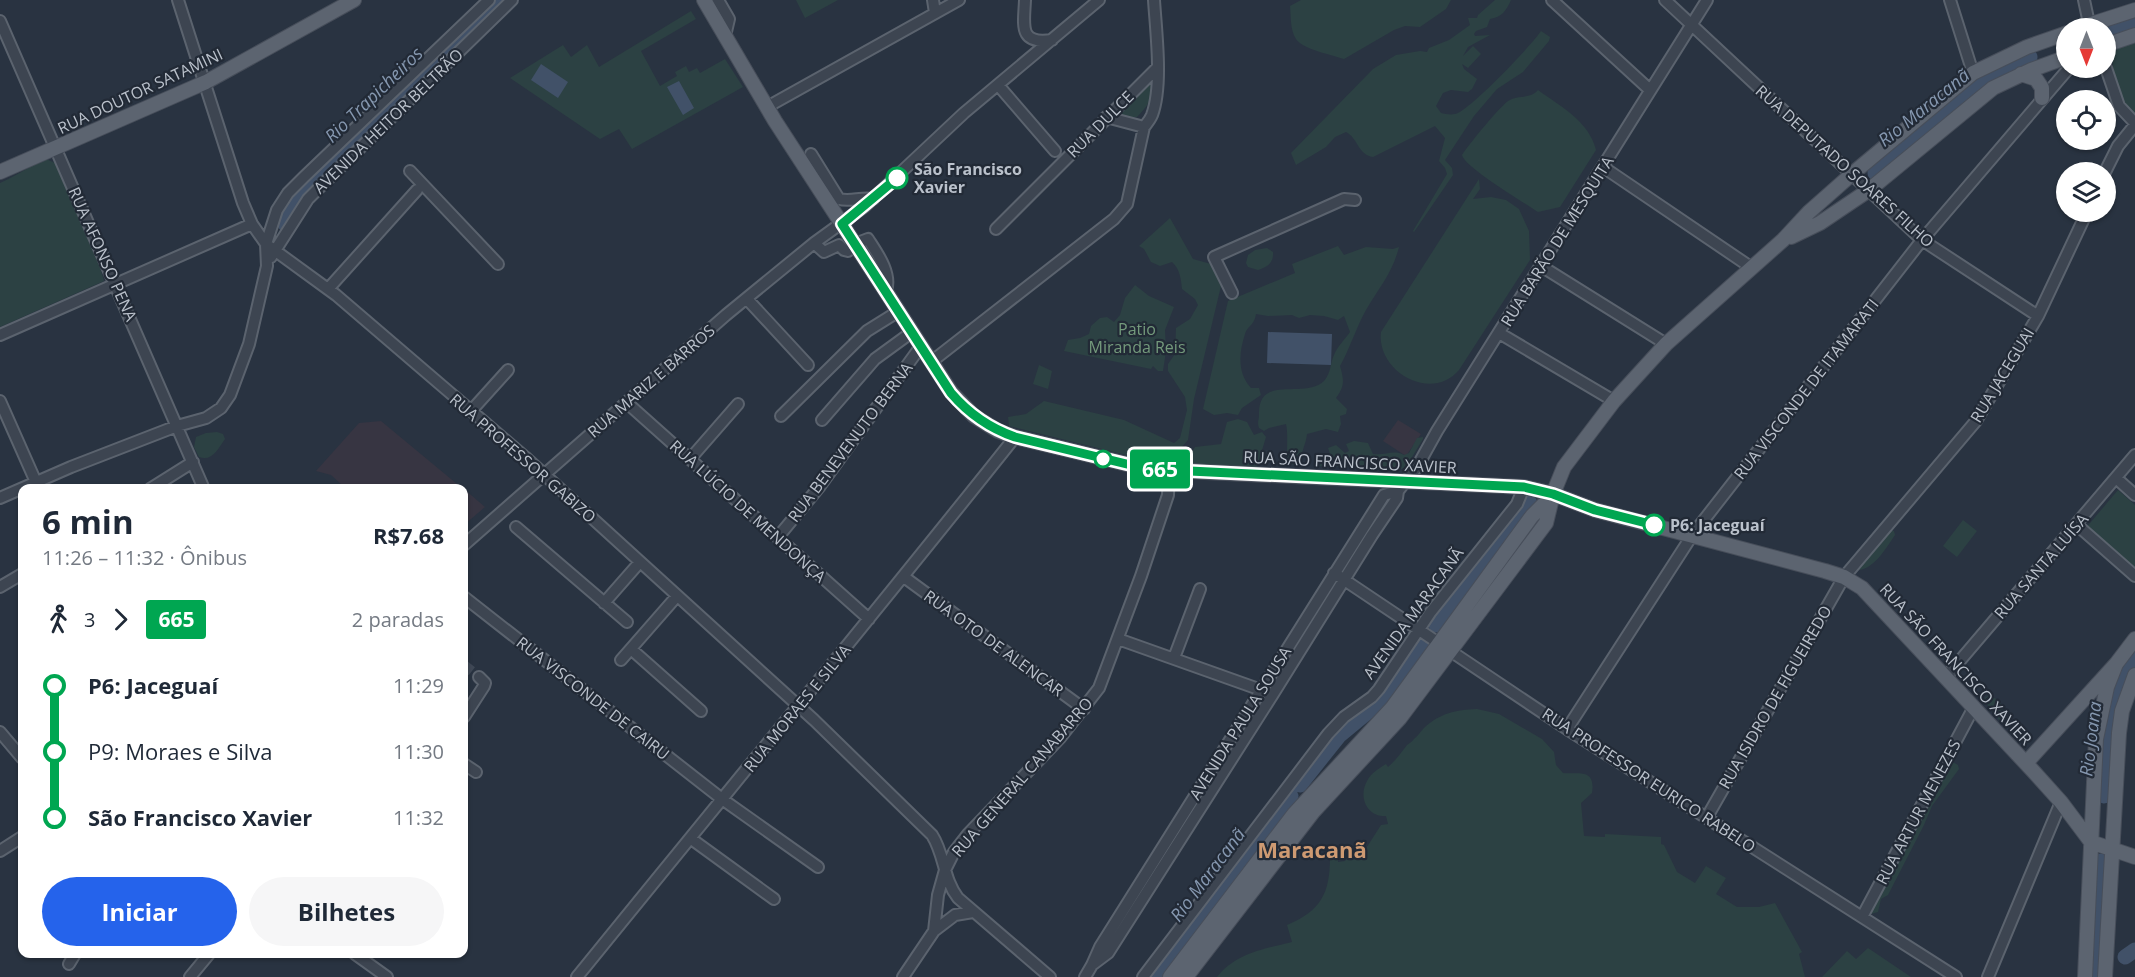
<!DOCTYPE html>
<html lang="pt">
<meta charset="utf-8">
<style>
:root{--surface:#fff;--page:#f6f6f7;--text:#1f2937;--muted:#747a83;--accent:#2563eb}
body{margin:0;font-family:"Open Sans",sans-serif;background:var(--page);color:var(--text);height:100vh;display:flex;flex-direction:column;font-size:22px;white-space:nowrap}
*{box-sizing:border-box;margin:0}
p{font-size:20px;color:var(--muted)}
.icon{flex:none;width:33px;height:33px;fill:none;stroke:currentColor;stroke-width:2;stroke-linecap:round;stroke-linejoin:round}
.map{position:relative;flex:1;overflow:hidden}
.side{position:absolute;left:18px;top:484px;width:450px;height:474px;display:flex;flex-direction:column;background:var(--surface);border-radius:12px;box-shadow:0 2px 4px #0004}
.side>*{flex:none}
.badge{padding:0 12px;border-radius:4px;font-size:21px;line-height:39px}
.needle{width:39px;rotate:180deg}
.fabs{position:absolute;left:2056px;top:18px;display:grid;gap:12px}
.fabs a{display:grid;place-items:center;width:60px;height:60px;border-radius:50%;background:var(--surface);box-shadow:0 2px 4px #0004;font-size:30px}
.map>.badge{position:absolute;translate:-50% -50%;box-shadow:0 0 0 3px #fff}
.legs{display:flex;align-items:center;gap:9px;height:66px;padding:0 24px;font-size:20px}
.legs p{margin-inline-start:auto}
.overview{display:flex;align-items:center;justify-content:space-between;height:102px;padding:0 24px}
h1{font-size:33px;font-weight:700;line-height:45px}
.action{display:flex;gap:12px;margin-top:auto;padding:12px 24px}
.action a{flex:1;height:69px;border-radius:36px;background:var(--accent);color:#fff;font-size:24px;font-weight:700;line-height:69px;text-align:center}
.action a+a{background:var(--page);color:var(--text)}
ul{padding:0 24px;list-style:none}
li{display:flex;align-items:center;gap:21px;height:66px;font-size:22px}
li i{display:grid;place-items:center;width:9px;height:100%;margin:0 8px;background:currentColor}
li i::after{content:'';width:15px;height:15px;margin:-8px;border:4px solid;border-radius:50%;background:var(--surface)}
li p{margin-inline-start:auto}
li:first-child i{background:linear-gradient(#0000 50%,currentColor 0)}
li:last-child i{background:linear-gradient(currentColor 50%,#0000 0)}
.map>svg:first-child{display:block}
.medical{fill:#373542}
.green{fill:#2c4143}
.water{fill:#415168}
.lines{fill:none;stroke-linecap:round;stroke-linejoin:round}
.river{stroke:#415168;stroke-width:15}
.minor-tunnel{stroke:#3f4856;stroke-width:10;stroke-dasharray:10 5;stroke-linecap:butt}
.minor-casing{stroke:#5b636e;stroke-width:14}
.major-casing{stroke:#474e5a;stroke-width:16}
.minor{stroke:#3d4551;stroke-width:10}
.major{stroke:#5c6470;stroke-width:14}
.line-1-casing{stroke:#fff;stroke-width:14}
.line-1{stroke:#00a651;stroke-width:9}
.stop-1-dot{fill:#fff;stroke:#00a651;stroke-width:3}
.labels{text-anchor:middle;stroke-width:4.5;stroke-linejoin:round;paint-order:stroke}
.street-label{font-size:16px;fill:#bac1cb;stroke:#222a36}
.stop-label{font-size:16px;font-weight:bold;fill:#bac1cb;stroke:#222a36;text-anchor:start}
.park-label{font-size:16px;fill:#749a7c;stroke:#222a36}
.water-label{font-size:18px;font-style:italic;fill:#8597af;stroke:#222a36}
.district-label{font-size:22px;font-weight:bold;fill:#ce9a72;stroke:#222a36}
</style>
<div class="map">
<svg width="2135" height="977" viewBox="0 0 2135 977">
<rect width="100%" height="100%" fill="#293341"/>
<path class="medical" d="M1398,420L1421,434L1406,456L1383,441Z
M381,421L463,489H338L342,485L331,475L316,471L359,423Z
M464,489L485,507L464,525Z"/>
<path class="green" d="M796,0H838L805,18Z
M1301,0H1451L1446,9L1420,27L1405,26L1394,30L1344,59C1332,55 1302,49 1296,39C1290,30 1291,16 1290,6Z
M1495,0H1511C1506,11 1502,17 1490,19L1487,27L1476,31L1474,34L1475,36L1490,35L1468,47L1463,56L1473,46L1481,54L1468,68L1462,64L1464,69L1477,79L1472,89L1468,92L1451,90L1443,93L1436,106L1441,113C1445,114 1451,115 1455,114C1468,112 1532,45 1541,31L1550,37L1549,41L1523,72L1497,89L1474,116L1445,160L1452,168L1453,175L1414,232L1413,231L1447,174L1445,168L1439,161L1445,138L1435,126L1373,157C1358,155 1358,138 1346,132L1335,137L1326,147L1296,165L1291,153L1373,69L1396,55L1420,51L1427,52L1429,48L1449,40L1470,25L1468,18H1477L1478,15Z
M691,11L696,19L641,51L660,86L677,76L675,72L686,66L689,72L697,68L700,73L725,59L743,87L632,149L619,129L600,139L510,78L563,45L571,57L587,45L599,67Z
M2135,41V117C2125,108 2107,65 2114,53C2119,46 2127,44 2135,41Z
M1148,82H1152C1153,99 1148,106 1137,117H1120L1118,115L1117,110Z
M1538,90C1561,107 1589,121 1596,150L1560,207L1538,212C1525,203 1464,167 1462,155C1471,142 1496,111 1508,101C1517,95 1531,99 1538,90Z
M46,159L55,163L100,268L104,281L0,327V183C16,176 30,166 46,159Z
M1479,179L1480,189L1473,199L1491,197L1506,200L1519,209L1529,231L1530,260L1459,370C1431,403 1376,371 1381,332Z
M1170,218L1193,259L1211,264L1221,286L1194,399L1188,440L1180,449V460L1178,465L1146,460L1009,426L1008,417L1026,414L1044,401L1124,420L1174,443L1180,438L1187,410L1185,397L1168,371V364L1175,354L1176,328L1190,319L1198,305L1195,299L1182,289C1181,279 1180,269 1172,262L1160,266L1151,262L1144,249L1139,246Z
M1338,246L1344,255L1366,247L1393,249L1399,247C1392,274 1380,286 1366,310C1356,328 1350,348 1340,366C1344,380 1345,386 1336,398L1347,409L1346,414L1340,416L1341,424L1338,432L1326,429L1307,434C1306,444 1301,452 1300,462L1297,465L1289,464C1285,453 1289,438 1286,424L1269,428L1264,431L1259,428C1257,422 1259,420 1259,415C1258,373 1304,400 1324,381C1331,373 1330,364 1334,355C1337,347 1345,339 1350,332L1344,316L1338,320L1324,316L1310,315L1299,318L1292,315L1268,316L1256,314C1254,326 1248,325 1245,334C1239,352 1237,373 1251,388H1259L1261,395L1242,408L1238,415L1227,413L1214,415L1203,409L1228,301L1295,273L1292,264Z
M1267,248L1273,252C1274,263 1267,267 1258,270L1248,267L1246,263L1248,255L1255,250Z
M1135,285L1149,296L1174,307L1165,330L1166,351L1163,371H1158L1153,366L1151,369L1064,351L1068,340L1080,338L1089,334L1091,326L1100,318L1107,317L1114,322L1120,315L1125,298Z
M1039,365L1052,371L1048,389L1033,384Z
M1238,419L1247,422L1254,435L1262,432L1266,437L1257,467L1250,470L1190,463L1192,452L1195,447L1221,444L1227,422Z
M217,432L223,434L225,439C218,449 212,462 199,457L194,447L196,437L206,433Z
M1423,437V439L1406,467L1401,469L1318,466L1331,457L1328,448L1336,445L1345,453L1349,451L1346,444L1354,441L1368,443L1373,454C1385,456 1393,449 1404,455L1409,453L1417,438Z
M2118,490L2135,505V573L2085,529Z
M1963,520L1977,531L1957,557L1943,546Z
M1888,530L1894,531L1895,535C1886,548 1875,568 1859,570L1856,566Z
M1989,695L1998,700L2009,714L2007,719L2003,721L1999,720L1983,699Z
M1477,709L1499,714L1542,739L1554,752L1556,765L1563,773C1577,775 1596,767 1592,793L1581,803L1584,836L1605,837V834L1661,837V844L1664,845L1677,872L1695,883L1706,866L1726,878L1716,894L1737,907H1759L1775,903L1802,952L1799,954L1805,977H1217C1236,953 1264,949 1292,942L1287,925C1321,911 1330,893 1330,857H1338V862L1345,861L1355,850H1365L1381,825L1388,824L1386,816C1367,817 1358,797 1367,781C1371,773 1378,769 1386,764L1388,767C1396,760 1401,753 1407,745C1409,743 1412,742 1414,739C1418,736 1420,732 1424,728C1440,713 1456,710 1477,709Z
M1951,761L1958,765L1959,769L1932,806L1924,825L1888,895L1881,899L1878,912L1871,914L1868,911Z
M1868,948L1911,977H1822L1847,951L1856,959Z"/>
<path class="water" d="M541,64L568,82L558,98L531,80Z
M679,81L694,108L683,115L667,87Z
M1268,332L1332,334L1331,365L1267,363Z"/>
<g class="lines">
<path class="river" d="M2108,31L2135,22
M1875,173L1967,95L1991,79L2030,57
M285,224L288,209L301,193L499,0
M1436,625L1530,503
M1300,785L1339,736L1380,702L1422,644
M2104,796C2107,748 2106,695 2135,654
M2125,957L2135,950
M2094,975L2101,861
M1156,977L1291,796"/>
<path class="minor-tunnel" d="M464,665L479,677"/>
<defs>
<path id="minor" d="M178,0L243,203L252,224L266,244L336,295L525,457L814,720L932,835C945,855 943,879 958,898L1050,977
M718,0L729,19L725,36
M933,0L935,13
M1025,0C1024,25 1018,45 1052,40
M1552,0L1650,90
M1665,0L1922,240L2038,316
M1950,0L1973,73
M2084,0L2090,28
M0,21L204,489
M2106,68L2119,106L2135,123
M998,85L1055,151
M767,107L959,0
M1106,117L1144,127
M811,154L839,199C850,202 861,197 873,199
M1603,167L1752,268
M410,171L498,264
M2105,172L2118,146L2135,125
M996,229L1158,67
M814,243L824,252L839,245L844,250L848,251L855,244L868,239C877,253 892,273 886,291
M271,257L308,199L320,187L512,0
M1541,266L1666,344
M328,289L417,190
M1232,293L1214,257L1344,199L1355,200
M747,299L808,365
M1499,333L1614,401
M0,335L252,224
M931,362L1114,219L1127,204L1144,127C1147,123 1150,120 1152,115C1163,85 1156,32 1154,0
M0,401L39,489
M626,402L869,619
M471,411L508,370
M781,416L867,331L899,311
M822,420L875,359L912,332
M690,459L738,404
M2116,478L2135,495
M150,489L193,462
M0,498L71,467L177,426L206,418L221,408L230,395L249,344L267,266L266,244L277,210L288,193L304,177L489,0
M2077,525L2135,576
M516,527L627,622
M778,537L820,486L921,346
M464,545L726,315L814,243L865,206L964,113L1099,0
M1334,573L1567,729L1956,977
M904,577L1084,709
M0,587L22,574
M464,597L722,799L818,867
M604,603L640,562
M1118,639L1267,692
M631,649L701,711
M1174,658L1200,589
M621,660L677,596
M1946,677L2135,455
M464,717L484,686L485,683L479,677
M1567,729L1693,534L1922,240L2069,68
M0,732L22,758
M464,764L476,772
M1707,817L1844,577L1976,421L2038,316L2087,212
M690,838L774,899
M0,851L22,837
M1862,917L1974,707
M934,931L955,915L973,912
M355,954L387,977
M69,964L75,954
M1092,965L1108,953L1273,694L1372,535L1397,498L1398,491L1417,467L1437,431L1707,0
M190,977L209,954
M577,977C723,797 871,618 1015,437
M903,977L934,931L938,895L945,870L954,852L968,834L1060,738L1099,688L1141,576L1168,495L1169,470
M1085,977L1092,965L1100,947L1384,495L1398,491
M1143,977L1328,734L1344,717L1372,697L1379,689L1430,613L1517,504L1524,487
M1988,977L2061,802"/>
<path id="major" d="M704,0L775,121L951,392L974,416L998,431L1015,437L1135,466L1205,472L1524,487L1553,494L1595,510L1825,571L1844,577L1862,588L2034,772L2061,802L2091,842L2135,857
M2079,28L2135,10
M2106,45L2135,35
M2021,74L2036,79L2042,88V98
M0,172L206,82L354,0
M1791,237L1820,223L1869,190L1993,88L2031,70L2067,57
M2026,763L2116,664L2135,639
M1170,977L1294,814L1392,708L1532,516L1552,496
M1186,977L1313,812L1400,718L1546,523L1553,494L1564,467L1614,401L1666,344L1783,240L1809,212L1852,174L1973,73L2027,47L2067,33
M2085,977L2096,739L2107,687L2116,664
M2105,977L2119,733L2122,711L2135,675"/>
</defs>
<use href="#minor" class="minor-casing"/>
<use href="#major" class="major-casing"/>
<use href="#minor" class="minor"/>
<use href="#major" class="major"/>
</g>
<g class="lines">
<defs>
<path id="line-1" d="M897,178L842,224L951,393C969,414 989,428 1015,437L1135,466L1169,470L1524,487L1553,494L1595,510L1654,525"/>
</defs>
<use href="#line-1" class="line-1-casing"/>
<use href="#line-1" class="line-1"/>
</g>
<g class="stop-1-dot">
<circle cx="897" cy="178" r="10"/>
<circle cx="1103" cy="459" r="8"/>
<circle cx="1654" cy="525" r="10"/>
</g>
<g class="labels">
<g class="street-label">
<text transform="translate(140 91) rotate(-25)" y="6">RUA DOUTOR SATAMINI</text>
<text transform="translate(388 121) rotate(-44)" y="6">AVENIDA HEITOR BELTRÃO</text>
<text transform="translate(1100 124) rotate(-45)" y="6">RUA DULCE</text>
<text transform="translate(1845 166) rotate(42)" y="6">RUA DEPUTADO SOARES FILHO</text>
<text transform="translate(1557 241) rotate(-58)" y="6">RUA BARÃO DE MESQUITA</text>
<text transform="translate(103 254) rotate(66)" y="6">RUA AFONSO PENA</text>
<text transform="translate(2002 375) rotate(-59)" y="6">RUA JACEGUAI</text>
<text transform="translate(651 381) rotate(-41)" y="6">RUA MARIZ E BARROS</text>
<text transform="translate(1806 389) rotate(-52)" y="6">RUA VISCONDE DE ITAMARATI</text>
<text transform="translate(850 442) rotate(-53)" y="6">RUA BENEVENUTO BERNA</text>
<text transform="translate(523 458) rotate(41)" y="6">RUA PROFESSOR GABIZO</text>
<text transform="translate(1350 462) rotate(3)" y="6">RUA SÃO FRANCISCO XAVIER</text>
<text transform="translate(748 511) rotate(42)" y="6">RUA LÚCIO DE MENDONÇA</text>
<text transform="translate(2041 566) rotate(-49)" y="6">RUA SANTA LUÍSA</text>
<text transform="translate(1413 613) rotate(-54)" y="6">AVENIDA MARACANÃ</text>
<text transform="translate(994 643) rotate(36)" y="6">RUA OTO DE ALENCAR</text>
<text transform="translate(1956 664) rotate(47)" y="6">RUA SÃO FRANCISCO XAVIER</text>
<text transform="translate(1775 697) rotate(-60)" y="6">RUA ISIDRO DE FIGUEIREDO</text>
<text transform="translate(593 698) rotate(38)" y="6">RUA VISCONDE DE CAIRU</text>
<text transform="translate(797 708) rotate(-51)" y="6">RUA MORAES E SILVA</text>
<text transform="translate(1240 723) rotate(-58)" y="6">AVENIDA PAULA SOUSA</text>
<text transform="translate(1022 777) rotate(-49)" y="6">RUA GENERAL CANABARRO</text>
<text transform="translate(1649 780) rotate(33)" y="6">RUA PROFESSOR EURICO RABELO</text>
<text transform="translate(1918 812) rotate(-62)" y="6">RUA ARTUR MENEZES</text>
</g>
<g class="stop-label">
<text x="914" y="175">São Francisco<tspan x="914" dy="18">Xavier</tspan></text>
<text x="1670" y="531">P6: Jaceguaí</text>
</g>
<g class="park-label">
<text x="1137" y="335">Patio<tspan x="1137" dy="18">Miranda Reis</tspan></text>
</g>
<g class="water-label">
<text transform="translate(374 95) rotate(-44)" y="6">Rio Trapicheiros</text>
<text transform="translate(1924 108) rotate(-39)" y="6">Rio Maracanã</text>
<text transform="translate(2091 739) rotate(-83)" y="6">Rio Joana</text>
<text transform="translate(1208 875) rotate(-53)" y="6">Rio Maracanã</text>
</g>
<g class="district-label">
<text x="1312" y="858">Maracanã</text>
</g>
</g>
</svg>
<div class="fabs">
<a><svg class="needle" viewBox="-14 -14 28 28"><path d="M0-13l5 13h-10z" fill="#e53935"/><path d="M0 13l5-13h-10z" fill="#747a83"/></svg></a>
<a><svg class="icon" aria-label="locate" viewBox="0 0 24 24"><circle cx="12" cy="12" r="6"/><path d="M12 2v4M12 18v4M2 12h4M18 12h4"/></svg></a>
<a><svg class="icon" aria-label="layers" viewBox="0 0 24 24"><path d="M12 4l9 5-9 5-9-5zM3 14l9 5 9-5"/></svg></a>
</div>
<b class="badge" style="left:1160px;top:469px;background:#00a651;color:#fff">665</b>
<section class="side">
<div class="overview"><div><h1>6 min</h1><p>11:26 – 11:32 · Ônibus</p></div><b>R$7.68</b></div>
<div class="legs"><svg class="icon" aria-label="walk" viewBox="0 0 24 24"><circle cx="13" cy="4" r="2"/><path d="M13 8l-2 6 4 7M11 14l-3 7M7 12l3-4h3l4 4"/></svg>3<svg class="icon" aria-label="forward" viewBox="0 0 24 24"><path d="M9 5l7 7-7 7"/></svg><b class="badge" style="background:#00a651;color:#fff">665</b><p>2 paradas</p></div>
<ul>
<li><i style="color:#00a651"></i><b>P6: Jaceguaí</b><p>11:29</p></li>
<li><i style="color:#00a651"></i><span>P9: Moraes e Silva</span><p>11:30</p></li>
<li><i style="color:#00a651"></i><b>São Francisco Xavier</b><p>11:32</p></li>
</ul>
<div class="action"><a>Iniciar</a><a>Bilhetes</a></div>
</section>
</div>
